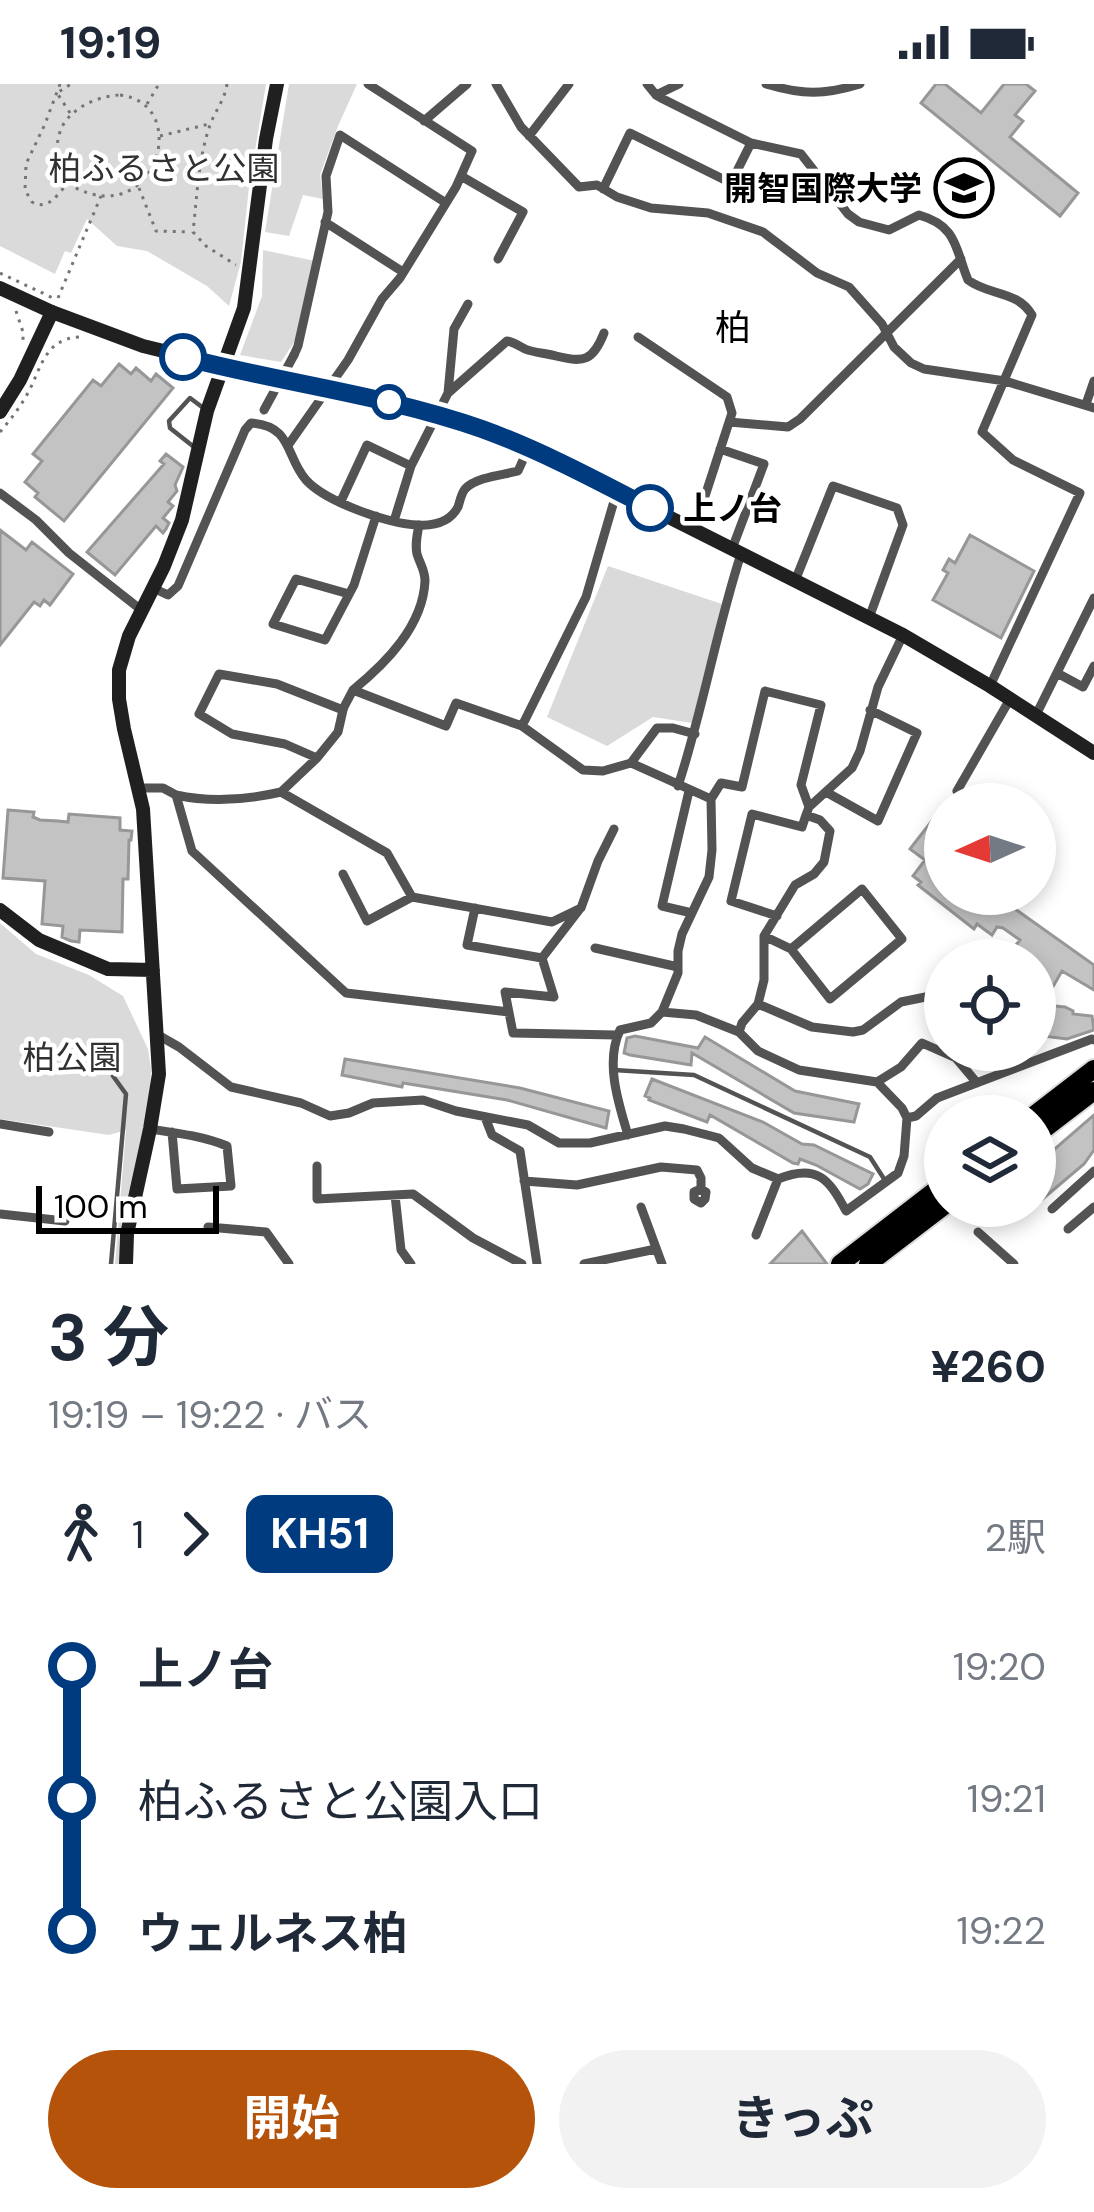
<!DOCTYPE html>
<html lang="ja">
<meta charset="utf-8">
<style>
:root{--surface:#fff;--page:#f2f2f3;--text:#1f2937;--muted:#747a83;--accent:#b45309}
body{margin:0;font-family:"DM Sans","Noto Sans JP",sans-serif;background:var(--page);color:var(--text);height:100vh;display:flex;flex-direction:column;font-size:45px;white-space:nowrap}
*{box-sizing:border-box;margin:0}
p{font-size:39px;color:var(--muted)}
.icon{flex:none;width:66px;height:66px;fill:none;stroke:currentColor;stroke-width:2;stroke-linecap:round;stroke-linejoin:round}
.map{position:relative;height:1180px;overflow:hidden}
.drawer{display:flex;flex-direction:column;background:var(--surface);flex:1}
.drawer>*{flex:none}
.badge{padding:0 24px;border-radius:18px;font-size:42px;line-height:78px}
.needle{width:78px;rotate:267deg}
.buttons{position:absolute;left:924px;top:699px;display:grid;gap:24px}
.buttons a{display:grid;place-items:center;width:132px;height:132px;border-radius:50%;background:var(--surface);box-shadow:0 6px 18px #0003;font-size:60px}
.scale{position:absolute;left:36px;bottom:30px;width:183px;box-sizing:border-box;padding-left:12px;border:6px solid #000;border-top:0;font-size:33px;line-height:42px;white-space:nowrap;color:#000;-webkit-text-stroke:9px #fff;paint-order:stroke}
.map>.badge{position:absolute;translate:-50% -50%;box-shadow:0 0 0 6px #fff}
.legs{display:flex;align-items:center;gap:18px;height:132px;padding:0 48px;font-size:39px}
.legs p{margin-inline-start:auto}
.overview{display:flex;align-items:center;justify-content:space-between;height:204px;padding:0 48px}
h1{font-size:66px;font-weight:700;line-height:90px}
.button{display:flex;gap:24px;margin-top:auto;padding:24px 48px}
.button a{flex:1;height:138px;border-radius:72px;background:var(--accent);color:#fff;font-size:48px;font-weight:700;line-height:138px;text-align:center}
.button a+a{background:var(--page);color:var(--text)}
ul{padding:0 48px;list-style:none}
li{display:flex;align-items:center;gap:42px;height:132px;font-size:45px}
li i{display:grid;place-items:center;width:18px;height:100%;margin:0 15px;background:currentColor}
li i::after{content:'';width:30px;height:30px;margin:-15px;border:9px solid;border-radius:50%;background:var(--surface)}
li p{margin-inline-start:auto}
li:first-child i{background:linear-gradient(#0000 50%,currentColor 0)}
li:last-child i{background:linear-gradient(currentColor 50%,#0000 0)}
.status{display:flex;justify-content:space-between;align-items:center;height:84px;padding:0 60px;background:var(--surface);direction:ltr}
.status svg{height:33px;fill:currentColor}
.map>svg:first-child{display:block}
.green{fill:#dadada}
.building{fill:#c3c3c3;stroke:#979797;stroke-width:3}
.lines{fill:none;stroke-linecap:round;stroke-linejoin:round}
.highway-casing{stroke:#dbdbdb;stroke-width:22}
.path{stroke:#757575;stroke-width:3;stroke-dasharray:3 6;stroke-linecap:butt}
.lane{stroke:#535353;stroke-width:4.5}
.street{stroke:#535353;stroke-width:9}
.secondary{stroke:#202020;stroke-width:14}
.highway{stroke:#000;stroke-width:18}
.path-bridge{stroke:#757575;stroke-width:3;stroke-dasharray:3 6;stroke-linecap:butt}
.street-bridge{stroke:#535353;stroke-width:9}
.secondary-bridge{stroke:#202020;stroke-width:14}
.line-1-casing{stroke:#fff;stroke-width:27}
.line-1{stroke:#003b80;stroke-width:18}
.stop-1-dot{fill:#fff;stroke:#003b80;stroke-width:6}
.labels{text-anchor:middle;stroke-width:9;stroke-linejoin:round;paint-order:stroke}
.park-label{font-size:33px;fill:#313131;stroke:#fff}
.poi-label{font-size:33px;font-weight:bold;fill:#000;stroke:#fff;text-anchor:end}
.stop-label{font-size:33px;font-weight:bold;fill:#000;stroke:#fff;text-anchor:start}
.neighbourhood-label{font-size:36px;fill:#000;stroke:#fff}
</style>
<div class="status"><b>19:19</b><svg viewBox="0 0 49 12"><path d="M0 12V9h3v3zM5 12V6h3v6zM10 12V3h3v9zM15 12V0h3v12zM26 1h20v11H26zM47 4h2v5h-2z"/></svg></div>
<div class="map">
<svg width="1094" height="1180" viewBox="0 0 1094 1180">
<rect width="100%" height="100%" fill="#fff"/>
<path class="green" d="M0,0H266L249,103L241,178L229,222L207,202L147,167L117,162L87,135L71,169L65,167L55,190L0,162Z
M289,0H357L338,42L320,91L323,115L303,111L289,152L265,148Z
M263,166L315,177L295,257L281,278L240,271L262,212Z
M608,482L722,520L692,639L653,633L607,662L547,633Z
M0,839L36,870L89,891L123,912L148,965L151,985L150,1013L119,1152V1180H115L126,1046L109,1051L0,1035Z"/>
<path class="building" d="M936,0H945L981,29L1004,0H1026L1035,7L1015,31L1023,37L1010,53L1078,109L1060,132L921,19Z
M119,280L131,290L136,284L151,297L156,290L173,304L64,437L35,413L38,409L25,398L42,377L33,370L93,296L101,302Z
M166,370L183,383L175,401L177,407L168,418L173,422L163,434L169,439L166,445L163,449L156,442L115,491L87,468L164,380L160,377Z
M0,446L26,466L32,458L73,490L50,521L44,516L40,522L34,518L0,561Z
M970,451L1034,487L1001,554L933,516L948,489L943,486L949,475L955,479Z
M8,726L34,728L33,733L40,736L58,737L68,738L69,730L120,734V746L132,747L131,756H129L128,795H123L122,848L80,846L79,858L71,857L62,853L63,842L42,840L45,797L3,794Z
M934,734L945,742V797L942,801L945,810H994L1094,881V906L1062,887L1051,906L1035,897V876H1027L1012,866L1020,856L1003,844L997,843L992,851L977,840L974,845L918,801L921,798L913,792L925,776L910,765Z
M1043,921L1065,923L1073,927V930L1092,932L1094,946L1067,955L1035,951V925L1042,926Z
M635,952L698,964L705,953L795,1007L859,1020L854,1038L794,1029L692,969L691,981L630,971L624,969L627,954Z
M345,975L520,1004L609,1027L606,1044L507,1016L403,999L402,1003L342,991Z
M652,995L763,1038L802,1060L814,1061L873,1090L868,1100L860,1105L816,1081L800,1075L798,1080L793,1079L710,1031L707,1038L649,1016L650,1014L645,1012Z
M1094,1031V1066L1084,1080L1039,1118L1035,1113V1086L1044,1077L1043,1075Z
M802,1147L827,1180H770Z"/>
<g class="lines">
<defs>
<path id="highway" d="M1033,1032L1094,985
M1035,1052L1094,1007
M840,1180L945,1099
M868,1180L945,1121"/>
</defs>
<use href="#highway" class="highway-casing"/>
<path class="path" d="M60,0L45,40L26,80L25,106L32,118C48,127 57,111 67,100
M227,0C225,16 214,28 209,44C198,77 197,113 193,148L206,162L236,181
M120,11C191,19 158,140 80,106C54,95 50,52 69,33C82,19 102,12 120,11Z
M147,20L159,0
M70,29L57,9L71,0
M160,52L209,40
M139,104L156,147L189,148
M58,214L101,112
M16,227L23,248V259"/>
<path class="lane" d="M194,363L170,344L169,337L190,314L202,323
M614,986L694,991L870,1073L886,1098
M111,1180L126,1010L113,992"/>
<path class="street" d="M496,0L521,43L579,103L597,101L617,113L651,124L708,129L763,148L817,189L849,203L882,240L894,263L911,279L924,285L1005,297L1094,324
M647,0L656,11L663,15L751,59L801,70L848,130L859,138L889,146L919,131C958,142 955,165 968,196C989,212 1017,206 1032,231L982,348L1013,376L1080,409L990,602
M766,0C803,11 824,11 860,0
M656,11L679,0
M424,37L467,0
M529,52L569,0
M461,92L523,128L498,175
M603,105L630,49L731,99L751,59
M325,138L403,188
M638,253L727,313L732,329L694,446
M294,271L298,262L328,128L326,92L340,51L446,119
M448,309L454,245L468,220
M1086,320L1094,297
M729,338L788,343L800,335L961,175
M289,360L348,276L382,215L400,194L456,103L472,67L368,0
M720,365L764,380L732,465
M0,409L36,436L69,469L140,525
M341,417L367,361L411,382
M394,437L411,382L448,309L507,257C514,258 519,262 525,265C534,269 547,269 556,272C584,279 593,277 604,249
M419,441C417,451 415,461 417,470C420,480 425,486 425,497C423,542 386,579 353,606L446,642L456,619L522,642L586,513L617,407
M795,497L833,402L897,424L903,441L869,534
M153,504L168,511L178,502L245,346L251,339C293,342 285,372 306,396C326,418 389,440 418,441C435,442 450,438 458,423C460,417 461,410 465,405C476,393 503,391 518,387L528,365
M349,510L296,495L273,540L325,556L354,501L376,432
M1057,589L1083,603L1094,582
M343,626L277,600L219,590L199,630L232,650L285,660L317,674L338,648L343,626L344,623L353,606
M1036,631L1094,514
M522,642L583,686L603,687L631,679L657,644H673L695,650
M317,674L281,708L387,769L412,813L552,838L581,824L598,777L614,745
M678,702C703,626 716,547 741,470
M140,704H163L176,711L192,767L346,909L509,928
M689,707L662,822L692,829
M826,708L878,737L917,649L870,626
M176,711C212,719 246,716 281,708
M711,715L721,699L742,703L765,607L821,621L801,701L809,723
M973,720L957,707L1010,615
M343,790L367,837L412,813
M475,824L467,861L542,874L579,826
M777,832L731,817L752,730L802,743L806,731
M764,852L791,865L830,915L902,855L862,805L791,865
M595,864L678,883
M542,874L554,913L505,908L513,949L616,951
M758,920L812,943L853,948L863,946L901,918L945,909
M739,948L742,939L758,920L764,896V852L795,801L814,790L824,778L830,747L820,736L806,731L809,723L852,684L860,667L878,603L903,551
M158,951L179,963L231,1003L301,1019L330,1032L349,1029L373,1019L423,1016L456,1027L528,1041L559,1059H590L665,1042L684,1045L719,1054L752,1084L778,1095C817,1079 829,1095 846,1127L898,1089L904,1072L907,1034L902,1024L877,998L799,986L758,967L739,948L696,931L662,928L678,889V867L682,850L709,793L712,766L711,715L631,679
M877,998L901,983L922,959L956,974L977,999
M485,1033L492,1051L520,1067L537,1180
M907,1034L916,1032L937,1014L1092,955L1094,956
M0,1040L49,1048
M150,1045C177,1049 202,1052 227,1062L231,1102L177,1105L172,1048
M628,1051C618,1018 605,978 620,946L651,939L662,928
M317,1082V1115L413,1110L473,1154L522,1180
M524,1097L577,1101L661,1083L697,1086L701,1094V1105L706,1108L705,1115L701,1119L694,1115V1108L701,1105
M395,1111L401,1166L411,1180
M641,1123L662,1180
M1052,1125L1094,1087
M0,1130L65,1137
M208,1143L266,1148L289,1180
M1068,1145L1094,1123
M978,1148L1014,1180
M756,1151L778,1095
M584,1180L656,1165"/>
<path class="secondary" d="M0,204L52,228L20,296L0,328
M258,290L366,313
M509,356L617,407L903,551L990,602L1094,669
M0,826L39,856L108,885L153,886
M126,1180L127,1150L150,1045L159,990L143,725L124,645L119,615V586L129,552L164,482L182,436L207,327L244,224L266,55L277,0"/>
<use href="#highway" class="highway"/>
<path class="path-bridge" d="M0,189L53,214
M0,348C11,335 21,322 29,307C42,281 46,255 79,253"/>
<path class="street-bridge" d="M264,326L294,271"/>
<path class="secondary-bridge" d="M52,228L143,262L258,290
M366,313L450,335L509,356"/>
</g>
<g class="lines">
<defs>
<path id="line-1" d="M183,273C282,299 385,311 482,345C540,366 596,396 650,424"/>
</defs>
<use href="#line-1" class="line-1-casing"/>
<use href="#line-1" class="line-1"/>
</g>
<defs>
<symbol id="university-ring" viewBox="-11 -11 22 22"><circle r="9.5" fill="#fff" stroke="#000" stroke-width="1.5"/><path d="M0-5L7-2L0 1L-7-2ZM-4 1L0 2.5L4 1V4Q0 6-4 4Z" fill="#000"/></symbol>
</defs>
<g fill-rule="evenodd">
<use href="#university-ring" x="931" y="71" width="66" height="66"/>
</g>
<g class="stop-1-dot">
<circle cx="183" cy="273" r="21"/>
<circle cx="389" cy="318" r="15"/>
<circle cx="650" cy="424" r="21"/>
</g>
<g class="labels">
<g class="park-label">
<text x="164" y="96">柏ふるさと公園</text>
<text x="72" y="985">柏公園</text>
</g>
<g class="poi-label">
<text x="922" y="116">開智国際大学</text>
</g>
<g class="stop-label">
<text x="683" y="436">上ノ台</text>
</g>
<g class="neighbourhood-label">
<text x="733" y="256">柏</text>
</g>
</g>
</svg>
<div class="buttons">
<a><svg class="needle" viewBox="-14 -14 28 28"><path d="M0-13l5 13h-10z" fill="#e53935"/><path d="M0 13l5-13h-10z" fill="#747a83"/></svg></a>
<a><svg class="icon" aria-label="locate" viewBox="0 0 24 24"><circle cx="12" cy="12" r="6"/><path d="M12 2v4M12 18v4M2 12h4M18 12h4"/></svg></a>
<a><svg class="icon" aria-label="layers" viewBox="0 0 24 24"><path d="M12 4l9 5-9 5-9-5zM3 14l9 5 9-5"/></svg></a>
</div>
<div class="scale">100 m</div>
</div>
<section class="drawer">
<div class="overview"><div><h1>3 分</h1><p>19:19 – 19:22 · バス</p></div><b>¥260</b></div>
<div class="legs"><svg class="icon" aria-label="walk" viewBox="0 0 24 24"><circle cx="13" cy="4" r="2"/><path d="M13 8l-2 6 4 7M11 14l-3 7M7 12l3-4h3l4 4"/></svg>1<svg class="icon" aria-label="forward" viewBox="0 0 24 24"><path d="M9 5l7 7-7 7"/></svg><b class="badge" style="background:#003b80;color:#fff">KH51</b><p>2駅</p></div>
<ul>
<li><i style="color:#003b80"></i><b>上ノ台</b><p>19:20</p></li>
<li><i style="color:#003b80"></i><span>柏ふるさと公園入口</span><p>19:21</p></li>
<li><i style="color:#003b80"></i><b>ウェルネス柏</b><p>19:22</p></li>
</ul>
<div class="button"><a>開始</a><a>きっぷ</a></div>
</section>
